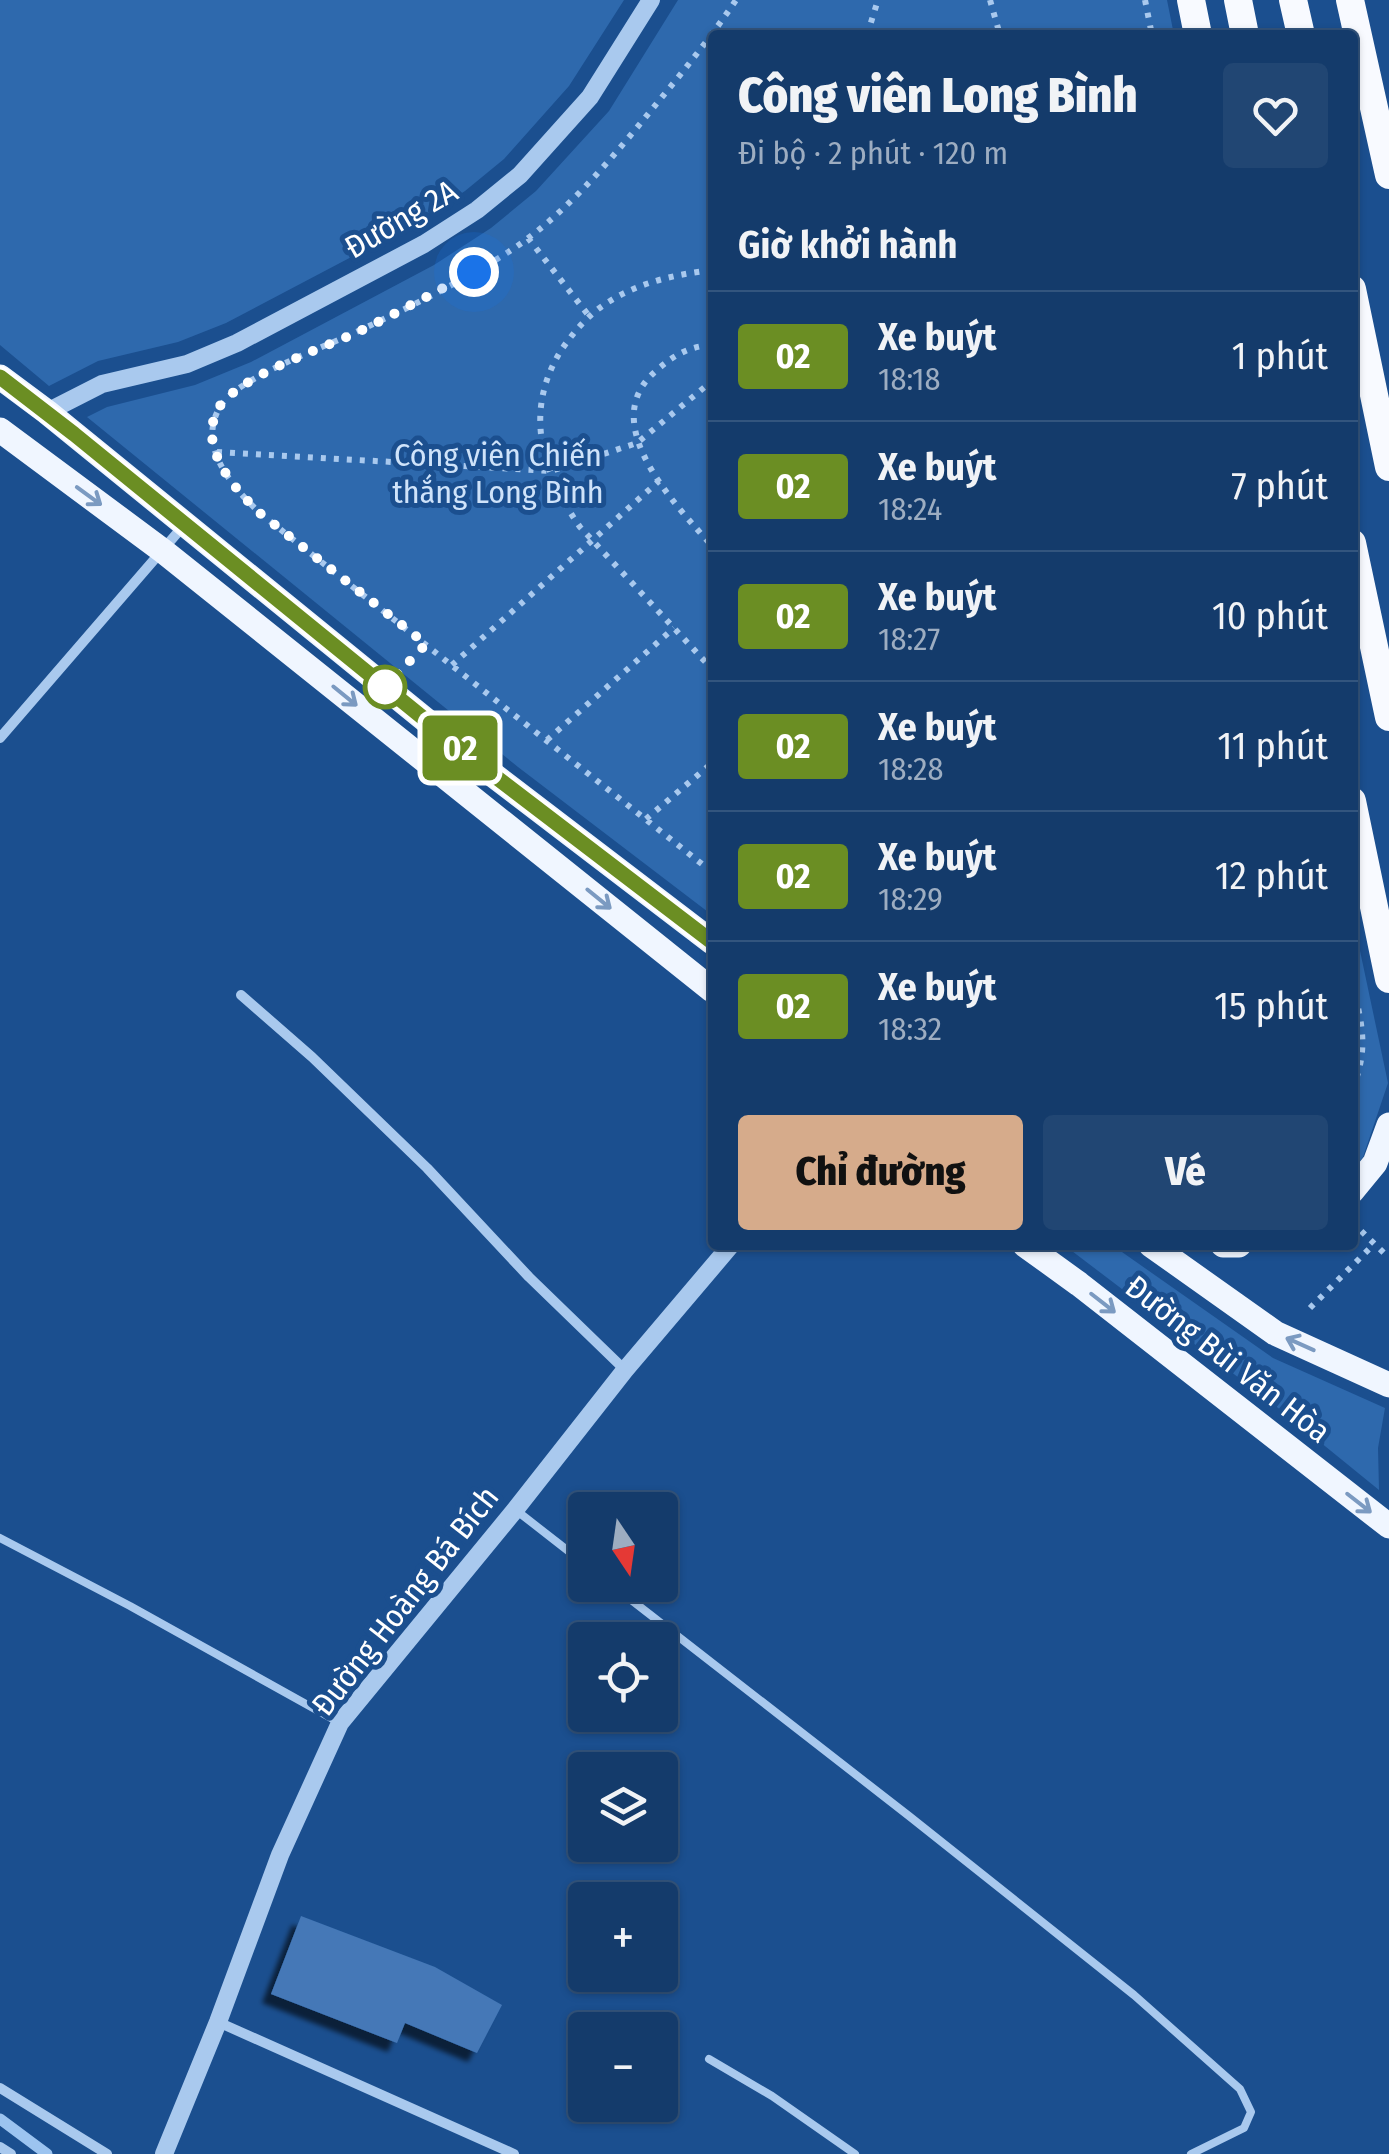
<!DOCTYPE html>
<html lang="vi">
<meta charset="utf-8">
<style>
:root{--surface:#143b6b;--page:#214673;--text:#f1f3f6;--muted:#9dadc1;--line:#33557e;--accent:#d6ab8b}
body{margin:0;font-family:"Fira Sans Condensed",sans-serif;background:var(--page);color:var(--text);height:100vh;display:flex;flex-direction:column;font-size:38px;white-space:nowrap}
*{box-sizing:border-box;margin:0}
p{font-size:32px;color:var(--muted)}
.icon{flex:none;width:55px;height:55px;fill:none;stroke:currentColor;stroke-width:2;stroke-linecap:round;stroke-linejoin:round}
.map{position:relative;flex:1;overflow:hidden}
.details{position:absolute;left:708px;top:30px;width:650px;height:1220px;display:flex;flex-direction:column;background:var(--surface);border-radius:10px;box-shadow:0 2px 8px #0004,0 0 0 2px var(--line)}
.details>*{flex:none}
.badge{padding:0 20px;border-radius:8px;font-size:35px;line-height:65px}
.needle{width:65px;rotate:167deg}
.fabs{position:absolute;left:568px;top:1492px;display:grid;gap:20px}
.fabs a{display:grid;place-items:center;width:110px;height:110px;border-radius:10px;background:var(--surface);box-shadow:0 2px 8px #0004,0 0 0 2px var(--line);font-size:50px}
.you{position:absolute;width:50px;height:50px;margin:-25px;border:8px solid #fff;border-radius:50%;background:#1a73e8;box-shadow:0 0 0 15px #1a73e833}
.map>.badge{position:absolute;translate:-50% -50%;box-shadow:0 0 0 5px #fff}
h2{padding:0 30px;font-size:38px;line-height:90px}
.round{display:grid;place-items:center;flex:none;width:105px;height:105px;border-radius:10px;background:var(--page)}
.headline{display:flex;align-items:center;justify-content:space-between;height:170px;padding:0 30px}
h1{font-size:48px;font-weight:800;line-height:75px}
.cta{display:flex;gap:20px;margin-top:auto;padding:20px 30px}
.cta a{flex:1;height:115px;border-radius:10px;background:var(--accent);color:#111;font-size:40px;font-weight:800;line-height:115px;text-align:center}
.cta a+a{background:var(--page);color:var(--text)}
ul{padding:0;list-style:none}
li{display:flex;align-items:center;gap:30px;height:130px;padding:0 30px;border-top:2px solid var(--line)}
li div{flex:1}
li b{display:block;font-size:38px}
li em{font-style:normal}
li .badge{min-width:110px;font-weight:700;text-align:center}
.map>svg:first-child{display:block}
.green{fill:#2e69ad}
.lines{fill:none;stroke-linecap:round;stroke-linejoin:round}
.stream{stroke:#9cc4f0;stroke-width:11}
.building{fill:#4478b7;filter:url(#shadow)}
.path{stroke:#a9c9ee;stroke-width:6;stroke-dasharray:5 8;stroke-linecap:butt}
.service{stroke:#a9c9ee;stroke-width:8}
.minor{stroke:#a9c9ee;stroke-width:10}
.tertiary{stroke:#a9c9ee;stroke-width:18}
.primary{stroke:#f0f6ff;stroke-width:25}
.trunk{stroke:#f8faff;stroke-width:28}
.oneway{stroke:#7b9ac1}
.line-casing{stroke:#fff;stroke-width:22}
.line{stroke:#6b8e23;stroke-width:15}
.walk{stroke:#fff;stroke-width:10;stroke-dasharray:0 18}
.stop-dot{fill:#fff;stroke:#6b8e23;stroke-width:5}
.labels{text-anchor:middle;stroke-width:10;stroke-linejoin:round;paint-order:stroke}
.street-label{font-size:32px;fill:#fff;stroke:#1b4f8f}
.park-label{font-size:32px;fill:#cfe3fa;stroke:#1b4f8f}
</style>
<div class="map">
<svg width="1389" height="2154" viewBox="0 0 1389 2154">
<defs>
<filter id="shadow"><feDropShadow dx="-9" dy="9" stdDeviation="2.5" flood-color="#0009"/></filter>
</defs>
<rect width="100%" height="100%" fill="#1b4f8f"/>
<path class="green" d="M0,0H624L569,86L504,159L465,191L414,224L226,323L178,342L98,361L49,386L0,345Z
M678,0H1167L1174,35H712V915L518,767L87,417L107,407L195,385L251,362L434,265L491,228L536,191L609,111Z
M1352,913L1388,1083L1363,1157L1353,1170Z
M1064,1245H1112L1273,1358L1385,1408L1378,1448L1379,1490L1272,1403Z"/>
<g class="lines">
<path class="stream" d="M0,2119L47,2154"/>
</g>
<path class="building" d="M301,1916L435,1967L502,2005L477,2053L405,2023L397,2043L271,1994Z"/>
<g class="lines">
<path class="path" d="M990,0L1000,35
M1145,0L1152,35
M867,35L878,0
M528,238L589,316
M712,270C678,274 640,282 610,301C590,313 575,330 562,349C523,410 541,471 580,527L712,669
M712,345C690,346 674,355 657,370C594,422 675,504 712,546
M217,452L551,471L637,443L712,381
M452,665L659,481
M547,740L674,628
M646,819L712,763
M712,872L261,514C233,488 194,444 222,404C239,378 324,347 354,333C404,310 455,285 502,256C564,218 612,158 658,102C685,69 712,36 736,0
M1352,1090C1368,1051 1363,1029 1354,989
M1352,1222L1389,1258
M1310,1308L1374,1244"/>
<path class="service" d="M517,1511L585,1564
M0,1538L130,1606L340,1723
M612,1585L909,1816L1134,1995L1240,2089L1251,2112L1244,2128L1191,2154
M709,2059L772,2096L855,2154"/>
<path class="minor" d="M0,738L185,524
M241,995L312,1057L427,1168L529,1277L625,1370
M218,2022L514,2154
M0,2088L107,2154
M0,2147L11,2154"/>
<path class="tertiary" d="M47,412L102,384L187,364L237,343L424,244L477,210L520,175L590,97L651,0
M164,2154L218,2022L280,1855L340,1723L515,1510L625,1370L731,1245"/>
<path class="primary" d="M0,377L47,412L492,774L712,942
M0,430L163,551L712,990
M1352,1191L1375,1163L1389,1125
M1025,1245L1079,1284L1389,1526
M1151,1245L1275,1333L1389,1385
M1223,1245H1239"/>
<path class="trunk" d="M1191,0L1198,35
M1238,0L1245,35
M1293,0L1301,35
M1350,0L1389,175
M1352,289L1389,467
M1352,543L1389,717
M1352,801L1389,979"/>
</g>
<defs><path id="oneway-shaft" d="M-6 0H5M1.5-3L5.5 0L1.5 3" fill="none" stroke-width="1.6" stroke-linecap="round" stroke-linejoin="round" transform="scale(2.5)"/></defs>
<g class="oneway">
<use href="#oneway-shaft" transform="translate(89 496) rotate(36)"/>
<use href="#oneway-shaft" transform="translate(345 696) rotate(39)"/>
<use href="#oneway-shaft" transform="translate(599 899) rotate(39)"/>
<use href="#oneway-shaft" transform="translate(1103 1303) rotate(38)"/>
<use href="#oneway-shaft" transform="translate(1300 1344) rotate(-156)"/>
<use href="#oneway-shaft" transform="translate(1359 1503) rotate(38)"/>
</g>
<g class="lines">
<defs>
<path id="line" d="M0,377L74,434L492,774L712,942"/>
</defs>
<use href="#line" class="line-casing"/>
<use href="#line" class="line"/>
<path class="walk" d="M385,687L426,644L261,514C235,490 197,447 218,409C236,377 324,348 358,332C397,313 435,292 474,272"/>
</g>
<circle class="stop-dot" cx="385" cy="687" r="20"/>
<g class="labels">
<g class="street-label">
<text transform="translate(401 219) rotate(-30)" y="11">Đường 2A</text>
<text transform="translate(1228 1359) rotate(38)" y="11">Đường Bùi Văn Hòa</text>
<text transform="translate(405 1601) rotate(-52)" y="11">Đường Hoàng Bá Bích</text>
</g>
<g class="park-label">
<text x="498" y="466">Công viên Chiến<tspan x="498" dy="37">thắng Long Bình</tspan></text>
</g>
</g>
</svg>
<div class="fabs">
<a><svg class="needle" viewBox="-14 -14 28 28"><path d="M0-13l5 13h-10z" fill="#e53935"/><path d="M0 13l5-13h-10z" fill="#9dadc1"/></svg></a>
<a><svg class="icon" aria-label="locate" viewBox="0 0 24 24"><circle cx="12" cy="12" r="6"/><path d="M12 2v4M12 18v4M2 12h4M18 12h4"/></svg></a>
<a><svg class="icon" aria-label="layers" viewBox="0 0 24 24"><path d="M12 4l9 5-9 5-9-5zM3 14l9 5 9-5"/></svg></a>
<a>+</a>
<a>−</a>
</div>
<div class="you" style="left:474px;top:272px"></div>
<b class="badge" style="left:460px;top:748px;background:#6b8e23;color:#fff">02</b>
<section class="details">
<div class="headline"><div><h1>Công viên Long Bình</h1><p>Đi bộ · 2 phút · 120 m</p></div><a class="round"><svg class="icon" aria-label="heart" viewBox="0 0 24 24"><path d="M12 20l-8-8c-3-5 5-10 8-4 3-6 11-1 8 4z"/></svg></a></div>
<h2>Giờ khởi hành</h2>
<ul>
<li><span class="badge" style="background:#6b8e23;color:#fff">02</span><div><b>Xe buýt</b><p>18:18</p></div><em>1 phút</em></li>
<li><span class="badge" style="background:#6b8e23;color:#fff">02</span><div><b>Xe buýt</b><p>18:24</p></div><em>7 phút</em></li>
<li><span class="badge" style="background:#6b8e23;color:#fff">02</span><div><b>Xe buýt</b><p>18:27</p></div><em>10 phút</em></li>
<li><span class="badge" style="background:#6b8e23;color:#fff">02</span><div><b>Xe buýt</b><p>18:28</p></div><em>11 phút</em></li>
<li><span class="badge" style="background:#6b8e23;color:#fff">02</span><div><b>Xe buýt</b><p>18:29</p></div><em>12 phút</em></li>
<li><span class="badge" style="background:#6b8e23;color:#fff">02</span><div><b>Xe buýt</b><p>18:32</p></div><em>15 phút</em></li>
</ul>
<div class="cta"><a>Chỉ đường</a><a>Vé</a></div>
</section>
</div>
